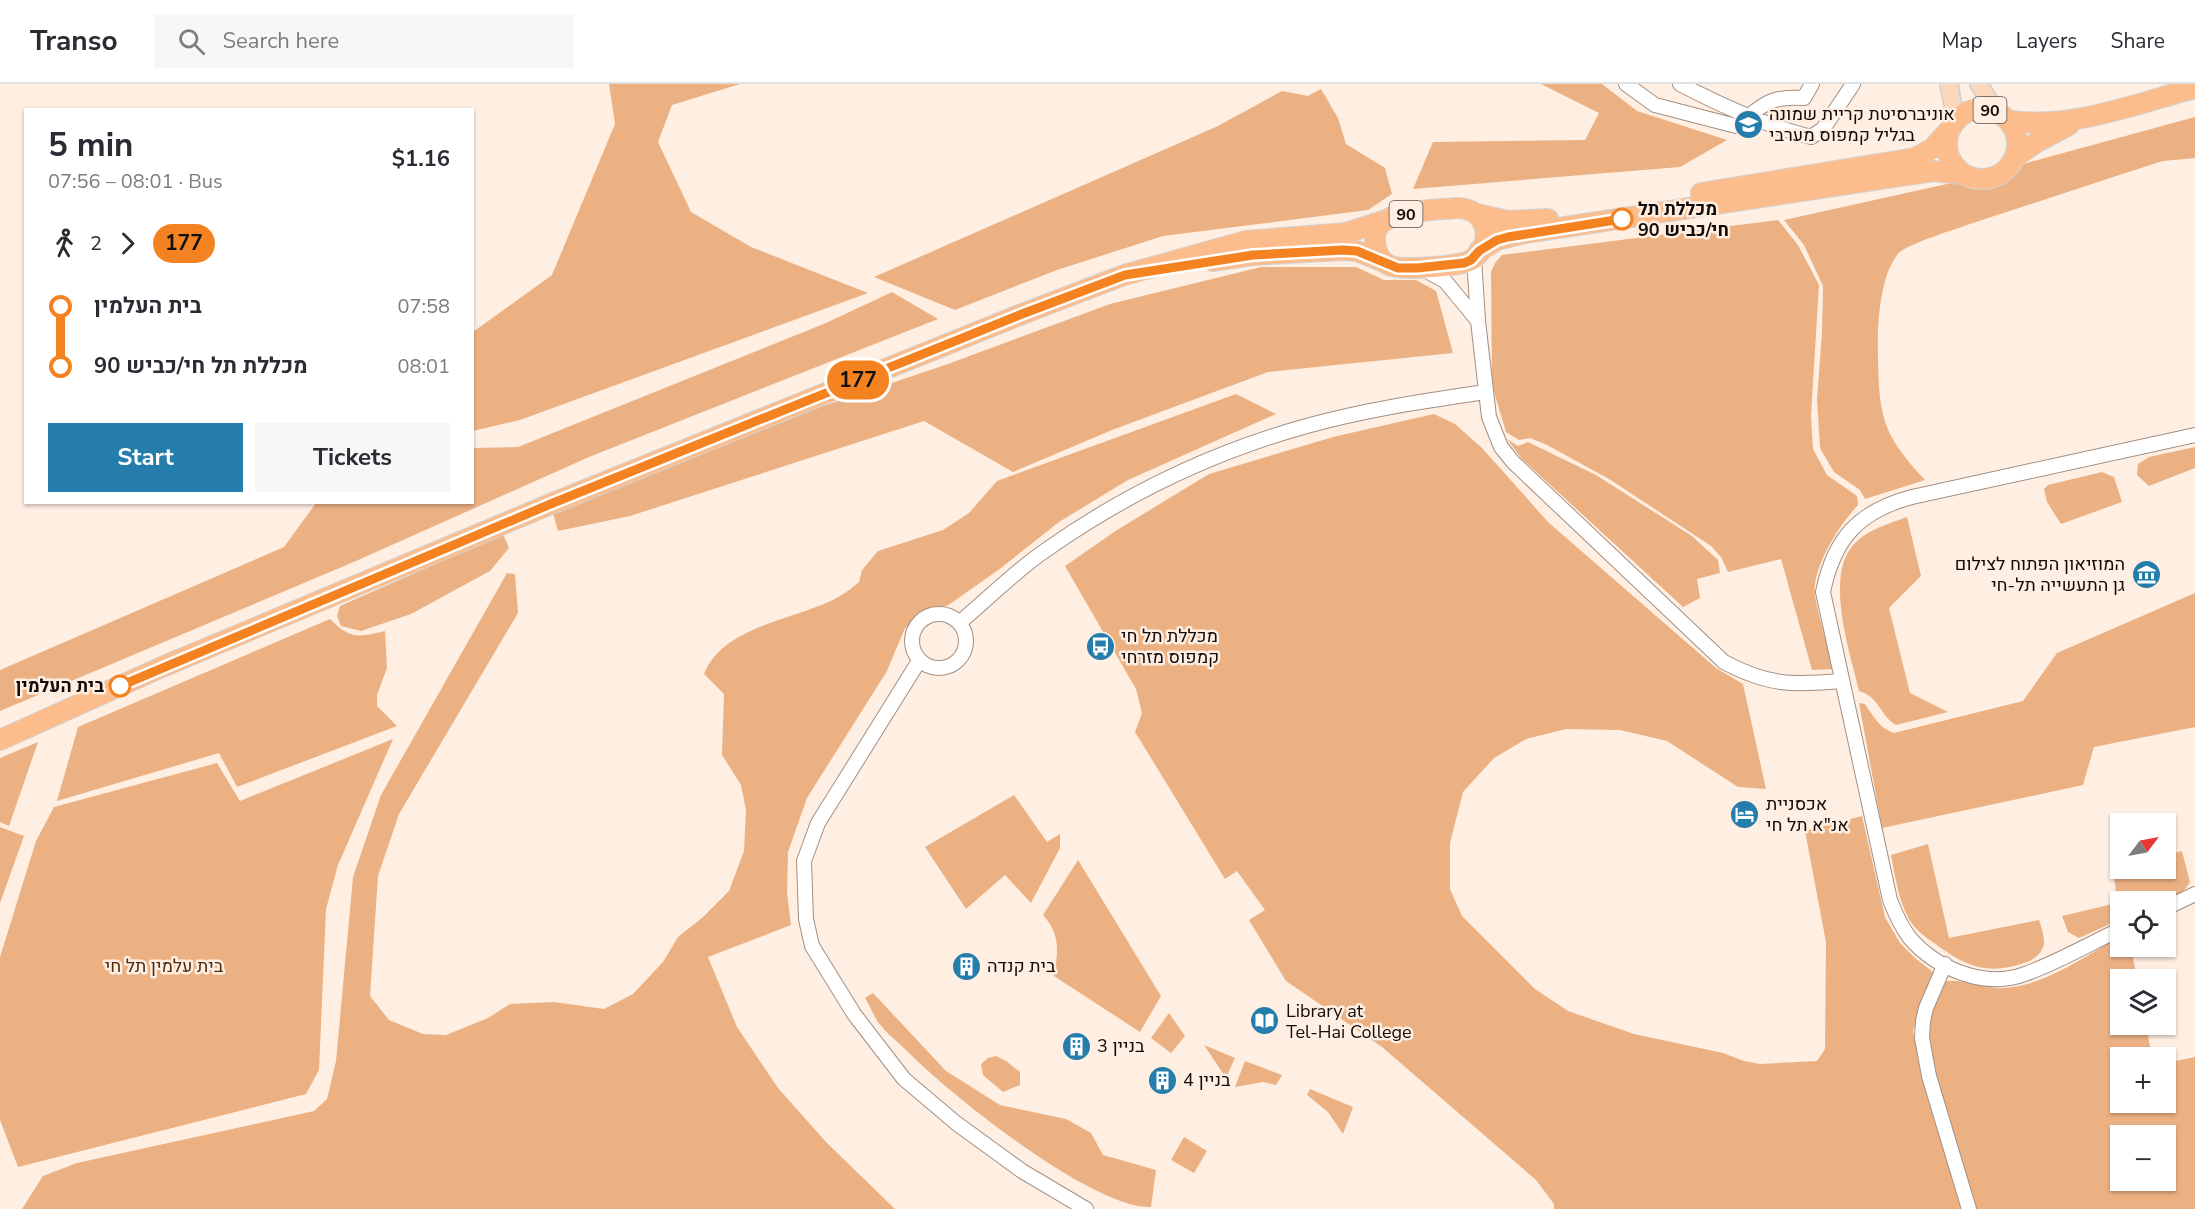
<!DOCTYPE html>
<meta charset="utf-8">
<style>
:root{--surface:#fff;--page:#f7f7f7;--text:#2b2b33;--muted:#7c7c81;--line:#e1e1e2;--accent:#257dac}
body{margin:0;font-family:"Nunito Sans",Heebo,sans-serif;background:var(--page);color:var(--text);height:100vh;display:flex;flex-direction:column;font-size:22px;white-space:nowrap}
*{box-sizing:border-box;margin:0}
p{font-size:20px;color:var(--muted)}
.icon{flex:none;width:33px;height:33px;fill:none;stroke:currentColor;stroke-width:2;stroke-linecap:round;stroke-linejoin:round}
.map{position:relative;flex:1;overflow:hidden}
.drawer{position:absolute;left:24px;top:24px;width:450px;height:396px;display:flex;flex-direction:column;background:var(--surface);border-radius:0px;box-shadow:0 2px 4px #0004}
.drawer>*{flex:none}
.badge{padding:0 12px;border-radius:20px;font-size:21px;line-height:39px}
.needle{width:39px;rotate:58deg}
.buttons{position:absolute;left:2110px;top:729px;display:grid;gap:12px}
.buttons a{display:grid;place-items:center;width:66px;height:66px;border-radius:0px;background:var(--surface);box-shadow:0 2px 4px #0004;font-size:30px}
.map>.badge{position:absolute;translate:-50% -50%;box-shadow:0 0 0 3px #fff}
.legs{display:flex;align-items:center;gap:9px;height:66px;padding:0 24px;font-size:20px}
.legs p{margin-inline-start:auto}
.overview{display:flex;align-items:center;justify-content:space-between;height:102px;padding:0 24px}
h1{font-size:33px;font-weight:700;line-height:45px}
.button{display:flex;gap:12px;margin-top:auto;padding:12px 24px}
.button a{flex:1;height:69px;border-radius:0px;background:var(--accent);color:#fff;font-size:24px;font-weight:700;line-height:69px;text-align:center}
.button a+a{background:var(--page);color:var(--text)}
ul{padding:0 24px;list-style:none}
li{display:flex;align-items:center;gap:21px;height:60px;font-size:22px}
li i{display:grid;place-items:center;width:9px;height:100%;margin:0 8px;background:currentColor}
li i::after{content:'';width:15px;height:15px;margin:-8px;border:4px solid;border-radius:50%;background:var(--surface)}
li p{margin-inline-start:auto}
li:first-child i{background:linear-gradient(#0000 50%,currentColor 0)}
li:last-child i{background:linear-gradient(currentColor 50%,#0000 0)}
header{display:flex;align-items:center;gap:36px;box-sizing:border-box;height:84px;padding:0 30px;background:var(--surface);border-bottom:2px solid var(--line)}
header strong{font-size:28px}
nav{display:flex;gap:33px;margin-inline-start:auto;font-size:21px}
.search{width:420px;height:54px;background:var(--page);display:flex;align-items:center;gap:15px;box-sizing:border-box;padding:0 21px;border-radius:0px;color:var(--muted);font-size:22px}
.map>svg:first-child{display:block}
.green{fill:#ecb183;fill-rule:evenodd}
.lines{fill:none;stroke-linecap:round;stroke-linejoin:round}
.minor-casing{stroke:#a38f82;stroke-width:16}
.major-casing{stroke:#d4d3d2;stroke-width:20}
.highway-casing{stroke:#d4d3d2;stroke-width:22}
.minor{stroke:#fff;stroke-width:14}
.major{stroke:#fdd7ba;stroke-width:16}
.highway{stroke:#fcbc8c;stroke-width:20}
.line-1-casing{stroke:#fff;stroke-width:14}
.line-1{stroke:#f58220;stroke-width:9}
.stop-1-dot{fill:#fff;stroke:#f58220;stroke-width:3}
.labels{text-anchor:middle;stroke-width:5;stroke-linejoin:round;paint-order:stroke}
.shield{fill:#ffeee2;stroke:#594f49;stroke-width:1.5}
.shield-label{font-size:16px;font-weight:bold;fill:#120b07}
.poi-label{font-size:18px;fill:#120b07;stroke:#ffeee2;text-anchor:start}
.stop-label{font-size:18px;font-weight:bold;fill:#120b07;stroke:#ffeee2;text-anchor:start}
.park-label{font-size:18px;fill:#4c2d12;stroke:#ffeee2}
</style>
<header>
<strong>Transo</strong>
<div class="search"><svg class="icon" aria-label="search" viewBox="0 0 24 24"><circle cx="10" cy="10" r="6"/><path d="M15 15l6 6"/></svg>Search here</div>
<nav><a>Map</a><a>Layers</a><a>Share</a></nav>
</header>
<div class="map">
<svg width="2195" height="1125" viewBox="0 0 2195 1125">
<rect width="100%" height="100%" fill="#ffeee2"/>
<path class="green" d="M609,0H740L672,21L658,58L691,128L751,163L868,209L520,336L473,347V248L552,191L615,40Z
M1541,0H1602L1637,27L1727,56L1680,83L1413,105L1433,58L1585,56L1599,29Z
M1321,5L1338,34L1346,60L1385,84L1392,110L1368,126L1163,152L1057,186L955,226L874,193L1218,42L1282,7L1308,12Z
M2195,33V74L2163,77C2103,96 2044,116 1985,135C1969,141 1904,160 1897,171C1879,195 1877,244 1878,273C1879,333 1883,351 1925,396L1865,415L1860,406L1834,388L1820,364L1817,315L1822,249L1823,202L1804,161L1784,136L1956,98L1988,99L2003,92L2019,81Z
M1778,136L1798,161L1819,201L1811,332L1813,365L1827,391L1857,412L1858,421C1839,441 1811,485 1815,512C1819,536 1828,561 1834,585L1812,586L1781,475L1728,488L1721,473L1711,462L1609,395L1547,361L1530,354L1519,356L1506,348L1492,301L1491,188L1495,179L1502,171Z
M1261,183H1356L1384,196H1416L1436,207L1453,269L1268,288L1112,346L1013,388L924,337L630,432L558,447L552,425L755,345L948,280L1110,220Z
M892,208L938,235L589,373L356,477L0,627V586L284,463L316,419L472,418L473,364L518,363L826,239Z
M1236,310L1276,330L1128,396L1059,438L1001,484L950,520L905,544L887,587L807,714L788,768L787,809L791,841L708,873L737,943L778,1004L826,1058L895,1125H22L43,1092L77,1079L314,1027L327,1015L336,977L353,793L381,711L507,489L515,490L518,529L399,730L378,792L370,912L389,936L423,950L446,951L488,934L510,920L554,918L604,925L633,910L663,878L678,853L703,833L729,807L744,767L746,726L741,701L722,671L724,610L704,590C724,540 799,536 840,512C847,508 853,503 859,498L862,486L878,467L943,446L969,429L997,397Z
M1434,330L1455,340L1482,364L1548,438L1716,584L1743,600L1766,705L1738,703L1667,657L1620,646L1566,645L1526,655L1494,674L1463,708L1450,759V805L1462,832L1535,905L1568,927L1634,950L1723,969L1744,977L1760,980L1817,977L1825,965L1826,858L1805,747L1862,732L1885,833L1900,859L1915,874L1933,888L1913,947L1918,971L1962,1125H1554V1120L1536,1096L1382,963L1286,897L1249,836L1265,826L1237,787L1225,795L1135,648L1142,629L1136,605L1065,482L1117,446L1209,390L1333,353Z
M1507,355L1518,362L1528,358L1596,391L1692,452L1718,476L1720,489L1697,495L1700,514L1683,523L1521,374Z
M2195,363V384L2149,402L2137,391L2138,380L2149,373Z
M2102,388L2114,393L2122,418L2061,440L2047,418L2044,405L2048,401Z
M1907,433L1921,492L1889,524L1910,609L1948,628L1896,641C1879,631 1881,614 1859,607C1850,568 1824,492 1854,460C1868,445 1889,440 1907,433Z
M503,450L509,464L490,487L411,530L361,547L341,542L337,532L340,522Z
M2195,509V643L2094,663L2083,701L1882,744L1859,619L1865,620C1874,633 1879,644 1894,649L2023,617L2057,569Z
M330,535C351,556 358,553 385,547L387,584L377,611V622L397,642L237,703L219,669L57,717L78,643Z
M393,655L338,781L326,825L319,986L306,1010L18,1083L0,1036V873L36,757L54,723L217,679L240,717Z
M38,658L9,742L0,738V674Z
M1014,711L1047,758L1060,750V764L1031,819L1005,791L966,825L925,763Z
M0,743L24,752L0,819Z
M1928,760L1949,854L2039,836C2041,842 2044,851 2044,858C2044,867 2035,875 2027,878C1988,892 1966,883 1934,859C1925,853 1913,844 1908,833C1898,815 1895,791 1891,771Z
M2182,767L2190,798C2177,822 2145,818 2121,818V835L2079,854L2068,848L2062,832L2117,819L2113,782L2121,780V784H2166V771Z
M1078,776L1161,912L1140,948L1054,892C1058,866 1061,852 1043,831Z
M2121,852V862L2131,863L2137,895L2121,896V940L2146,941L2152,973L2121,974V1018H2166V979L2195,973V1125H1973L1928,970L1927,937L1941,898C1962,893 1982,905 2004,904C2047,901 2085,872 2121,852ZM2121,1052H2166V1096H2121Z
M873,909L946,987L1000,1021L1066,1035L1091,1049L1103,1071L1156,1086L1151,1123C1092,1125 947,1008 907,967C898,958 886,949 878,938C873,930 870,922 865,914Z
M1169,929L1185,952L1171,969L1151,954Z
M1204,961L1235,974L1226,994Z
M996,972L1006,977L1020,988V1001L1003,1008L983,991L981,980L988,974Z
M1245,977L1282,991L1276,1001L1263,998L1235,1003Z
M1310,1005L1353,1023L1343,1050L1328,1028L1307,1011Z
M1184,1053L1207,1067L1194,1089L1171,1076Z"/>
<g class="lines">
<defs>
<path id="minor" d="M1626,0L1655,21L1736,42C1764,21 1767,12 1804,14L1812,0
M1680,0C1722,22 1766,42 1811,53L1823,45L1853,0
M1474,174L1478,237L1489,333L1501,363L1513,378L1724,578C1769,602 1792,601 1842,597
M1421,184L1445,197L1478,237
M912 557a27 27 0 1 1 54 0a27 27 0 1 1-54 0Z
M959,539C988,515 1015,487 1046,466C1124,411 1211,369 1303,343C1362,326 1424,317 1485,308
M919,577L818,739L804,777L806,835L812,862L854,930L904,995L956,1039L1022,1087L1086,1125
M2166,824L2195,810
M2121,845C2091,859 2056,879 2025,890C1985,905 1936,885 1909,853C1901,842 1895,829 1890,816L1823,508C1834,454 1859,427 1912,413L2195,351
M1945,880L1926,924L1923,937L1922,954L1929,992L1969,1125"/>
<path id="major" d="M1949,0L1953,22V39
M1979,0L1995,27"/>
<path id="highway" d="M1947 60a35 35 0 1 1 70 0a35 35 0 1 1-70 0Z
M2010,37C2073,45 2135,20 2195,4
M2015,73L2037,58L2069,41
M1701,109L1915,74L1933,64L1949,46
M1456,124C1486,123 1496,157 1473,175C1462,183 1405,186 1391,182C1385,180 1381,176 1378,170C1374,160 1373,148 1381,140C1394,126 1437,126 1456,124Z
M1477,130L1508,137L1548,135
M1479,167L1497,156L1525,149L1933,87L1963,90
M1213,177L1253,171L1343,166L1357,167L1384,178
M0,656L162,583L553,419L1022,230L1124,191L1246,157L1346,149L1383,137"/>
</defs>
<use href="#minor" class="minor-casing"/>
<use href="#major" class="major-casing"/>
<use href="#highway" class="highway-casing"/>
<use href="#minor" class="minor"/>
<use href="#major" class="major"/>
<use href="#highway" class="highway"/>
</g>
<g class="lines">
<defs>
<path id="line-1" d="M120,602L553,419L1022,230L1125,191L1253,171L1343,166L1357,167L1398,184H1417L1464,179L1471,176L1479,167L1497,156L1508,153L1622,135"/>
</defs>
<use href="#line-1" class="line-1-casing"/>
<use href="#line-1" class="line-1"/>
</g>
<defs>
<symbol id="university-disc" viewBox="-11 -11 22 22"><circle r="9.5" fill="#257dac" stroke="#ffeee2"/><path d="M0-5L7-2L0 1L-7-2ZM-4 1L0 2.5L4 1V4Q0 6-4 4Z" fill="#fff"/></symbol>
<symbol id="museum-disc" viewBox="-11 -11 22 22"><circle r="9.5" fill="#257dac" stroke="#ffeee2"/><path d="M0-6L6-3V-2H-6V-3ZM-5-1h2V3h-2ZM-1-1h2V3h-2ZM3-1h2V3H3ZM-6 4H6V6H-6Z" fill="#fff"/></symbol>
<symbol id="bus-disc" viewBox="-11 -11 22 22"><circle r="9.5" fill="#257dac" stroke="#ffeee2"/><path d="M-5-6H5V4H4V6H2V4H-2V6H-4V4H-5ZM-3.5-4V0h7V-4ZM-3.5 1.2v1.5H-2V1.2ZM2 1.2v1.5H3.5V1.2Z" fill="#fff"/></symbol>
<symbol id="hotel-disc" viewBox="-11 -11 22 22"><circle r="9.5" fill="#257dac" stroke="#ffeee2"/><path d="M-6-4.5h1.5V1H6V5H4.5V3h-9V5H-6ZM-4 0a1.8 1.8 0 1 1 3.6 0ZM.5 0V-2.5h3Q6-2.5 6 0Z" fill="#fff"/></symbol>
<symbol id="building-disc" viewBox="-11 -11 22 22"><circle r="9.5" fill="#257dac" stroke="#ffeee2"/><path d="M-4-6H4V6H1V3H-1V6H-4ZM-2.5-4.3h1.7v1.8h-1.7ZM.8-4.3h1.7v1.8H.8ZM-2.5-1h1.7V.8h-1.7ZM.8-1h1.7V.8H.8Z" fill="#fff"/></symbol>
<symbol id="library-disc" viewBox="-11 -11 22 22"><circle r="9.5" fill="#257dac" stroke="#ffeee2"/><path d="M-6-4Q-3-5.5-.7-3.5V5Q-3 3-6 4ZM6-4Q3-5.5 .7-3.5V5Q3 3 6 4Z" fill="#fff"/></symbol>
</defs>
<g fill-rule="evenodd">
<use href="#university-disc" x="1732" y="24" width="33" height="33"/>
<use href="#museum-disc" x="2130" y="474" width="33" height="33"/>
<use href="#bus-disc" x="1084" y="546" width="33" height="33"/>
<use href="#hotel-disc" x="1728" y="714" width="33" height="33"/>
<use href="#building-disc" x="950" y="866" width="33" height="33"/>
<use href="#library-disc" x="1248" y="920" width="33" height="33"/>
<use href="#building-disc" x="1060" y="946" width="33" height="33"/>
<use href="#building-disc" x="1146" y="980" width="33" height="33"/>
</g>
<g class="stop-1-dot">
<circle cx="1622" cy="135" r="10"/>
<circle cx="120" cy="602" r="10"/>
</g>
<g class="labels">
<g class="shield">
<rect x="1973.5" y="13" width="33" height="26" rx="4.5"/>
<rect x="1389.5" y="117" width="33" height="26" rx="4.5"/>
</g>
<g class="shield-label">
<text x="1990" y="32">90</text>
<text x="1406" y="136">90</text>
</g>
<g class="poi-label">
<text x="1769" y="36">אוניברסיטת קריית שמונה<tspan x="1769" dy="21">בגליל קמפוס מערבי</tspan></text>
<text x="2125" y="486" text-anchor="end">המוזיאון הפתוח לצילום<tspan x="2125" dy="21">גן התעשייה תל-חי</tspan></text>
<text x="1121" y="558">מכללת תל חי<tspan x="1121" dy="21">קמפוס מזרחי</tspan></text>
<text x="1766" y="726">אכסניית<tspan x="1766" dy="21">אנ"א תל חי</tspan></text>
<text x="987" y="888">בית קנדה</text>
<text x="1286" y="933">Library at<tspan x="1286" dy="21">Tel-Hai College</tspan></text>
<text x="1097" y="968">בניין 3</text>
<text x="1183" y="1002">בניין 4</text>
</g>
<g class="stop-label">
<text x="1638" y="131">מכללת תל<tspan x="1638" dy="21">חי/כביש 90</tspan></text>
<text x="104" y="608" text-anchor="end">בית העלמין</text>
</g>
<g class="park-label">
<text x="164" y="888">בית עלמין תל חי</text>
</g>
</g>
</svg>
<div class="buttons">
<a><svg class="needle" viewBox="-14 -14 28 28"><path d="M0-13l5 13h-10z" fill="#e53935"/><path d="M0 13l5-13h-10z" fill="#7c7c81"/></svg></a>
<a><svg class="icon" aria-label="locate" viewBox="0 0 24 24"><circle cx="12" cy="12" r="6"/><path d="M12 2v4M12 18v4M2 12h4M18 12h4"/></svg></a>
<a><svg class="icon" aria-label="layers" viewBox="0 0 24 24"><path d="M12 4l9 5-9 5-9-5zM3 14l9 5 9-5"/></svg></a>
<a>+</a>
<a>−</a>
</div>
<b class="badge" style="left:858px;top:296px;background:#f58220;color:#111">177</b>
<section class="drawer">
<div class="overview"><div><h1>5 min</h1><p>07:56 – 08:01 · Bus</p></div><b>$1.16</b></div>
<div class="legs"><svg class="icon" aria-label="walk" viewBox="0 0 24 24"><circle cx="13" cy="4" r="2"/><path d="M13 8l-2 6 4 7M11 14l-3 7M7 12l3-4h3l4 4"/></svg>2<svg class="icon" aria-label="forward" viewBox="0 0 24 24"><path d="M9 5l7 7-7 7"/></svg><b class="badge" style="background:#f58220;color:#111">177</b></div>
<ul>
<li><i style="color:#f58220"></i><b>בית העלמין</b><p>07:58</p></li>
<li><i style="color:#f58220"></i><b>מכללת תל חי/כביש 90</b><p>08:01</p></li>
</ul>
<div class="button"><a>Start</a><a>Tickets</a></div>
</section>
</div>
